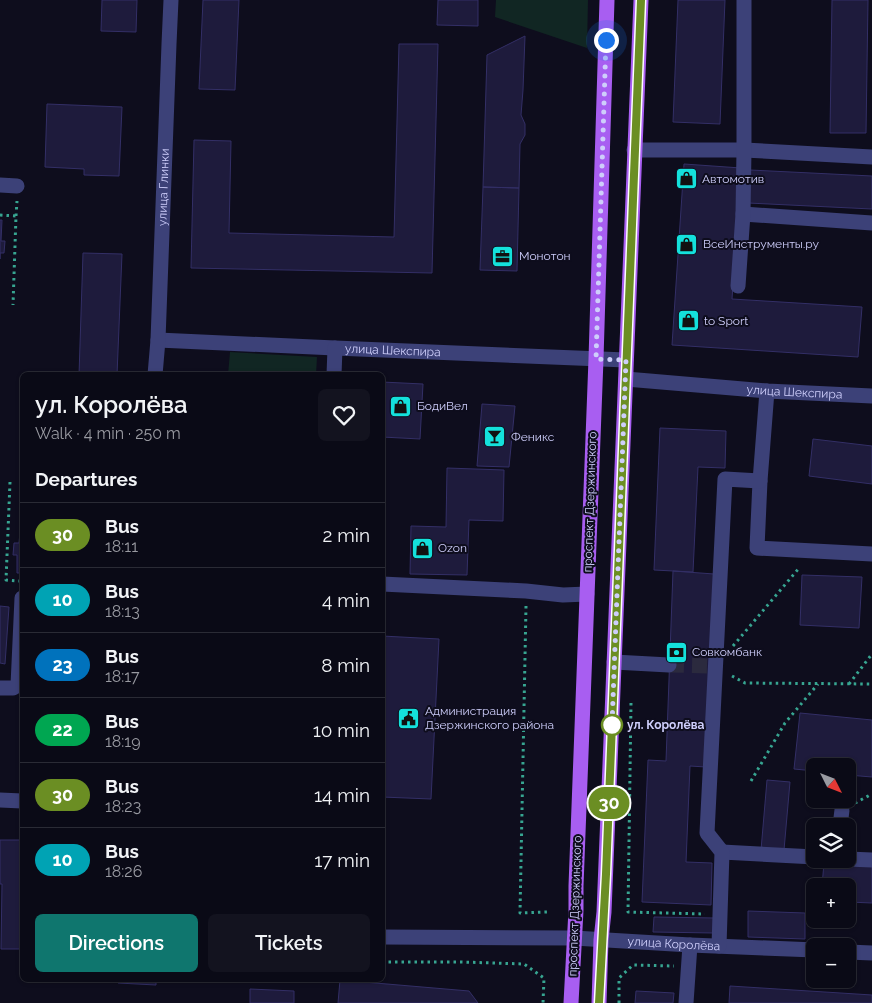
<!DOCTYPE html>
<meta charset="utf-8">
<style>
:root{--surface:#0a0a16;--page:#13131f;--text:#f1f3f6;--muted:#999aa1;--line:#2a2b35;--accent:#0f766e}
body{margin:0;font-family:Raleway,sans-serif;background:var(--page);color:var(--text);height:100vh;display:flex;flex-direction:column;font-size:19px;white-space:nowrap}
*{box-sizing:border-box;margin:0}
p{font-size:16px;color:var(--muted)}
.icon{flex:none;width:28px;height:28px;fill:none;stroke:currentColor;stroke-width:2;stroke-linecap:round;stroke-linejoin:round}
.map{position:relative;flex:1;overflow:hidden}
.sheet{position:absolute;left:20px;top:372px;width:365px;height:610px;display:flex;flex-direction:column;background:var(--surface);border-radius:8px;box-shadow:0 1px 4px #0004,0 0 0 1px var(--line)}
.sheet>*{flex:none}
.badge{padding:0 10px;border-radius:16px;font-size:18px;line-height:32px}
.needle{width:32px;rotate:132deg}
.controls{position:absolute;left:806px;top:758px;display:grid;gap:10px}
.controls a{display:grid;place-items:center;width:50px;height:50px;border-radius:8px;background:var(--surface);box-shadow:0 1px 4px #0004,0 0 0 1px var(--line);font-size:25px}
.you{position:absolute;width:25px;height:25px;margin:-12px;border:4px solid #fff;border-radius:50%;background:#1a73e8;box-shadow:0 0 0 8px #1a73e833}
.map>.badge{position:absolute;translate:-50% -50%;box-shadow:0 0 0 2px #fff}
h2{padding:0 15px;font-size:19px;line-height:45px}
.round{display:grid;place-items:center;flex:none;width:52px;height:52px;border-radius:8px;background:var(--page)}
.summary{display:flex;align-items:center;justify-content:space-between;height:85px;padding:0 15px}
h1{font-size:24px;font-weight:600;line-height:38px}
.cta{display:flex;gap:10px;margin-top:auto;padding:10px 15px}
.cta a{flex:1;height:58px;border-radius:8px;background:var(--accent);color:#fff;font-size:20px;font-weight:600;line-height:58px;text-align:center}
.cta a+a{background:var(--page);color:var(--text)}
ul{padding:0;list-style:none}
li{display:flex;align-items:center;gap:15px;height:65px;padding:0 15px;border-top:1px solid var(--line)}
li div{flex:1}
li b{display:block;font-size:19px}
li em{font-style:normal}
li .badge{min-width:55px;font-weight:700;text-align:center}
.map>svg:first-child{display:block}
.green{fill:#112623}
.building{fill:#1e1b3c;stroke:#332f66}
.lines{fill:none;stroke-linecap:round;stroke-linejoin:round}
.minor-tunnel{stroke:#2b2a3e;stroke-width:15;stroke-dasharray:15 8;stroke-linecap:butt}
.path{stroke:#37a591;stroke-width:3;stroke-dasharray:2.5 4;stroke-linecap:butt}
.minor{stroke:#3c4178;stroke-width:15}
.major{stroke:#a85ef1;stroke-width:15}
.line-casing{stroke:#fff;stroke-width:11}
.line{stroke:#6b8e23;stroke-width:8}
.walk{stroke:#cecefb;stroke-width:5;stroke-dasharray:0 9}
.stop-dot{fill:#fff;stroke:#6b8e23;stroke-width:2.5}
.labels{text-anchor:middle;stroke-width:4;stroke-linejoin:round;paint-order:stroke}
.poi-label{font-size:12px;fill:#cecefb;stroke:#0e0d1d;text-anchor:start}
.street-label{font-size:12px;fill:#cecefb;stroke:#0e0d1d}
.stop-label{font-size:12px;font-weight:bold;fill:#cecefb;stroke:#0e0d1d;text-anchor:start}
</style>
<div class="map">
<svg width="872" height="1003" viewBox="0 0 872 1003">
<rect width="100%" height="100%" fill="#0e0d1d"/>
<path class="green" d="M496,0H588L587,48L495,17Z
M230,352L317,357L316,375H228Z"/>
<path class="building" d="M102,0H137L136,32L101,31Z
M203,0H239L235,90L199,89Z
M438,0H478V26L437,25Z
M678,0H725L720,124L673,122Z
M832,0H868L866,133H830Z
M525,36L523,90L521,115L525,124V135L520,144L519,188L483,187L487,55Z
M399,44H438L432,273L191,268L194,140L231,141L229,233L394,237Z
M47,104L122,107L119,176L84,175V169L45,167Z
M684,164L741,168L732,299L862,307L858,357L672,345Z
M750,170L872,176V209L748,203Z
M483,187L519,188L517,271L480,270Z
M0,220H2L1,241H5L4,253H0V259Z
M83,253L122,254L117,375H79Z
M382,382L423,384L420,439L382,437Z
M482,404L515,406L509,467L477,466Z
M660,428L726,431L725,468L698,467L693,572L654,570Z
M813,439L872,446V484L809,476Z
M447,468L504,470L503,521L469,520L467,575L410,574L411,526L446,527Z
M21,521H22V573H17V555H13L14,543H19Z
M673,571L714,574L706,767L690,766L686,862L712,863L711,905L642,902L648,760L666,761Z
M802,575L862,577L859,628L800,625Z
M0,606L9,607L5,664L0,663Z
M382,636L439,639L431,799L382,797Z
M800,713L872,720V777L848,775V766H815V771L794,769Z
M767,780L790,782L784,850H761Z
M0,840H22V949H1L2,884H0Z
M824,863L872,866V903L848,902V886H822Z
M748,911L805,913V939L748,937Z
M654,917L715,918L714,933L653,932Z
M118,980H156V985L118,983Z
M340,980L469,991L478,1003H338Z
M730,986L872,995V1003H729Z
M250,989L294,991V1003H250Z
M636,991L674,993L673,1003H635Z"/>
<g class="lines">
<path class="minor-tunnel" d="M669,665L710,666"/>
<path class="path" d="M0,215L16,216L13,305
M16,216L17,201
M10,482L6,580L19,581
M526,606L520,913L547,912
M733,646L800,567
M732,676L745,683L872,684
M849,684L872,654
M631,703L628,912L705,914
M751,781L785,723L818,684
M855,803L872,794
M382,962H462L524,964L544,978L543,1003
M619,1003V978L633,965L674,966"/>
<g class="minor">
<path d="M634,150H744L872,157"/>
<path d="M0,185L17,186"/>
<path d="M743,214L872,223"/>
<path d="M738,286L743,214L744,150V0"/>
<path id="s1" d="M158,340L335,348L626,360"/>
<path id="s2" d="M155,375L158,340L169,44L171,0"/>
<path d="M334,375L335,348"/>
<path id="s3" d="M626,379L767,391L872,396"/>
<path d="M760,481L757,548L872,554"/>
<path d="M382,584L526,591L563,595L587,594"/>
<path d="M614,662L669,665"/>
<path d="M0,688H13L18,685L22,598"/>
<path d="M0,800L22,801"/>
<path d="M840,826L842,810"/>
<path d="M722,852L815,857"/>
<path d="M848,859L872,860"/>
<path id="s4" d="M382,937L574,938L690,945L815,950"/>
<path d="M719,946L722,852L707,833L725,479L760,481L767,391"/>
<path d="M848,952L872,953"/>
<path d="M686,1003L690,945"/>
</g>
<path class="major" d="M571,1003L576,910V886L596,359L607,0
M599,1003L601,940L604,912L641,0"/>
</g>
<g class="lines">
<defs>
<path id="line" d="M599,1003L606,874L641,0"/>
</defs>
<use href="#line" class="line-casing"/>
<use href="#line" class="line"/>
<path class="walk" d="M606,40L596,359L626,360L612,725"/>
</g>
<defs>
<symbol id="shop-square" viewBox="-11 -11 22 22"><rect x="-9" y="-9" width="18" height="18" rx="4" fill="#14e1dc" stroke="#0e0d1d"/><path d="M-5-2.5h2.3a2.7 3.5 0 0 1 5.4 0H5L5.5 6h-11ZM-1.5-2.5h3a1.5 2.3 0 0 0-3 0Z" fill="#111"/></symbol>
<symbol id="office-square" viewBox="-11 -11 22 22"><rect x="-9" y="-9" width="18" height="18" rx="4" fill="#14e1dc" stroke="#0e0d1d"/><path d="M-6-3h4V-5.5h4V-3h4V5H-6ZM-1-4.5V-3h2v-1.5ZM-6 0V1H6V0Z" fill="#111"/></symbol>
<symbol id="bar-square" viewBox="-11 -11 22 22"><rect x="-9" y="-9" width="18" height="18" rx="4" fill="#14e1dc" stroke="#0e0d1d"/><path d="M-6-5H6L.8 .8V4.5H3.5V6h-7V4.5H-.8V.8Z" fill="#111"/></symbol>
<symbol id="bank-square" viewBox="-11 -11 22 22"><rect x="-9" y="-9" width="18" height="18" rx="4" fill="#14e1dc" stroke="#0e0d1d"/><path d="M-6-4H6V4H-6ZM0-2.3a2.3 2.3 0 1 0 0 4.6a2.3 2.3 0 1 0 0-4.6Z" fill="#111"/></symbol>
<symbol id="civic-square" viewBox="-11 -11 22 22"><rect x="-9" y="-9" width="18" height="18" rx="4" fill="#14e1dc" stroke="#0e0d1d"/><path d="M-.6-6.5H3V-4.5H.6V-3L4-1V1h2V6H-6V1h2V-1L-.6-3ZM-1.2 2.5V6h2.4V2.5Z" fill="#111"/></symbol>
</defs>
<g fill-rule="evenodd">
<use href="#shop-square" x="674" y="166" width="25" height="25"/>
<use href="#shop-square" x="674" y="232" width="25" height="25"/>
<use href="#office-square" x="490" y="244" width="25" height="25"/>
<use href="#shop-square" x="676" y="308" width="25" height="25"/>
<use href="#shop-square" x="388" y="394" width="25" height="25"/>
<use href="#bar-square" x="482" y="424" width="25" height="25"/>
<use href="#shop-square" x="410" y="536" width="25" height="25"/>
<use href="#bank-square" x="664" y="640" width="25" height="25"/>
<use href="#civic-square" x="396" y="706" width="25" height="25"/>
</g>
<circle class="stop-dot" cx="612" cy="725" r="10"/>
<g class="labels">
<g class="poi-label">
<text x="702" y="183">Автомотив</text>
<text x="703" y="248">ВсеИнструменты.ру</text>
<text x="519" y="260">Монотон</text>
<text x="704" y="325">to Sport</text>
<text x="417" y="410">БодиВел</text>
<text x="511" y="441">Феникс</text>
<text x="438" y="552">Ozon</text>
<text x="692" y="656">Совкомбанк</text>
<text x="425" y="715">Администрация<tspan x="425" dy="14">Дзержинского района</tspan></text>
</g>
<g class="street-label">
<text dy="4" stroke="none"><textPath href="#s2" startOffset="188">улица Глинки</textPath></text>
<text dy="4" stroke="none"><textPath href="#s1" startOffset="235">улица Шекспира</textPath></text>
<text dy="4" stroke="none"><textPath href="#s3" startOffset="169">улица Шекспира</textPath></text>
<text transform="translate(590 502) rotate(-88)" y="4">проспект Дзержинского</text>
<text transform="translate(575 906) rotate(-88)" y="4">проспект Дзержинского</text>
<text dy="4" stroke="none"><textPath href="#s4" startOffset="292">улица Королёва</textPath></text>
</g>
<g class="stop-label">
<text x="627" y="729">ул. Королёва</text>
</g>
</g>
</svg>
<div class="controls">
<a><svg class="needle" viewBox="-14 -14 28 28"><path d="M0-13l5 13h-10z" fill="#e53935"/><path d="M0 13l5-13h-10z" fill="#999aa1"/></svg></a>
<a><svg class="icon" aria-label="layers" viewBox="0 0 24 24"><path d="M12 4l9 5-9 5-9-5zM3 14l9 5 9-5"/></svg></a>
<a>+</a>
<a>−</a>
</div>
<div class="you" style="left:606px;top:40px"></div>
<b class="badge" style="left:609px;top:803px;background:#6b8e23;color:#fff">30</b>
<section class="sheet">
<div class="summary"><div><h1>ул. Королёва</h1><p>Walk · 4 min · 250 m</p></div><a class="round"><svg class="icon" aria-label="heart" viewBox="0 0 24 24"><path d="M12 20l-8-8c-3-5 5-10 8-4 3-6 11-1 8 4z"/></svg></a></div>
<h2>Departures</h2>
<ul>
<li><span class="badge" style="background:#6b8e23;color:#fff">30</span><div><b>Bus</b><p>18:11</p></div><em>2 min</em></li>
<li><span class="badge" style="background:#00a3b4;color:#fff">10</span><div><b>Bus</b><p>18:13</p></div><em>4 min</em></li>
<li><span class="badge" style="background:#0072bc;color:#fff">23</span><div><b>Bus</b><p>18:17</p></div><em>8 min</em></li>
<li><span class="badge" style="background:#00a651;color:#fff">22</span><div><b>Bus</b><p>18:19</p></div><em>10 min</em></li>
<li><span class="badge" style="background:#6b8e23;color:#fff">30</span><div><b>Bus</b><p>18:23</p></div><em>14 min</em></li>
<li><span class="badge" style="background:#00a3b4;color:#fff">10</span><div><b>Bus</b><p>18:26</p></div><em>17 min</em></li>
</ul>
<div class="cta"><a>Directions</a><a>Tickets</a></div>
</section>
</div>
